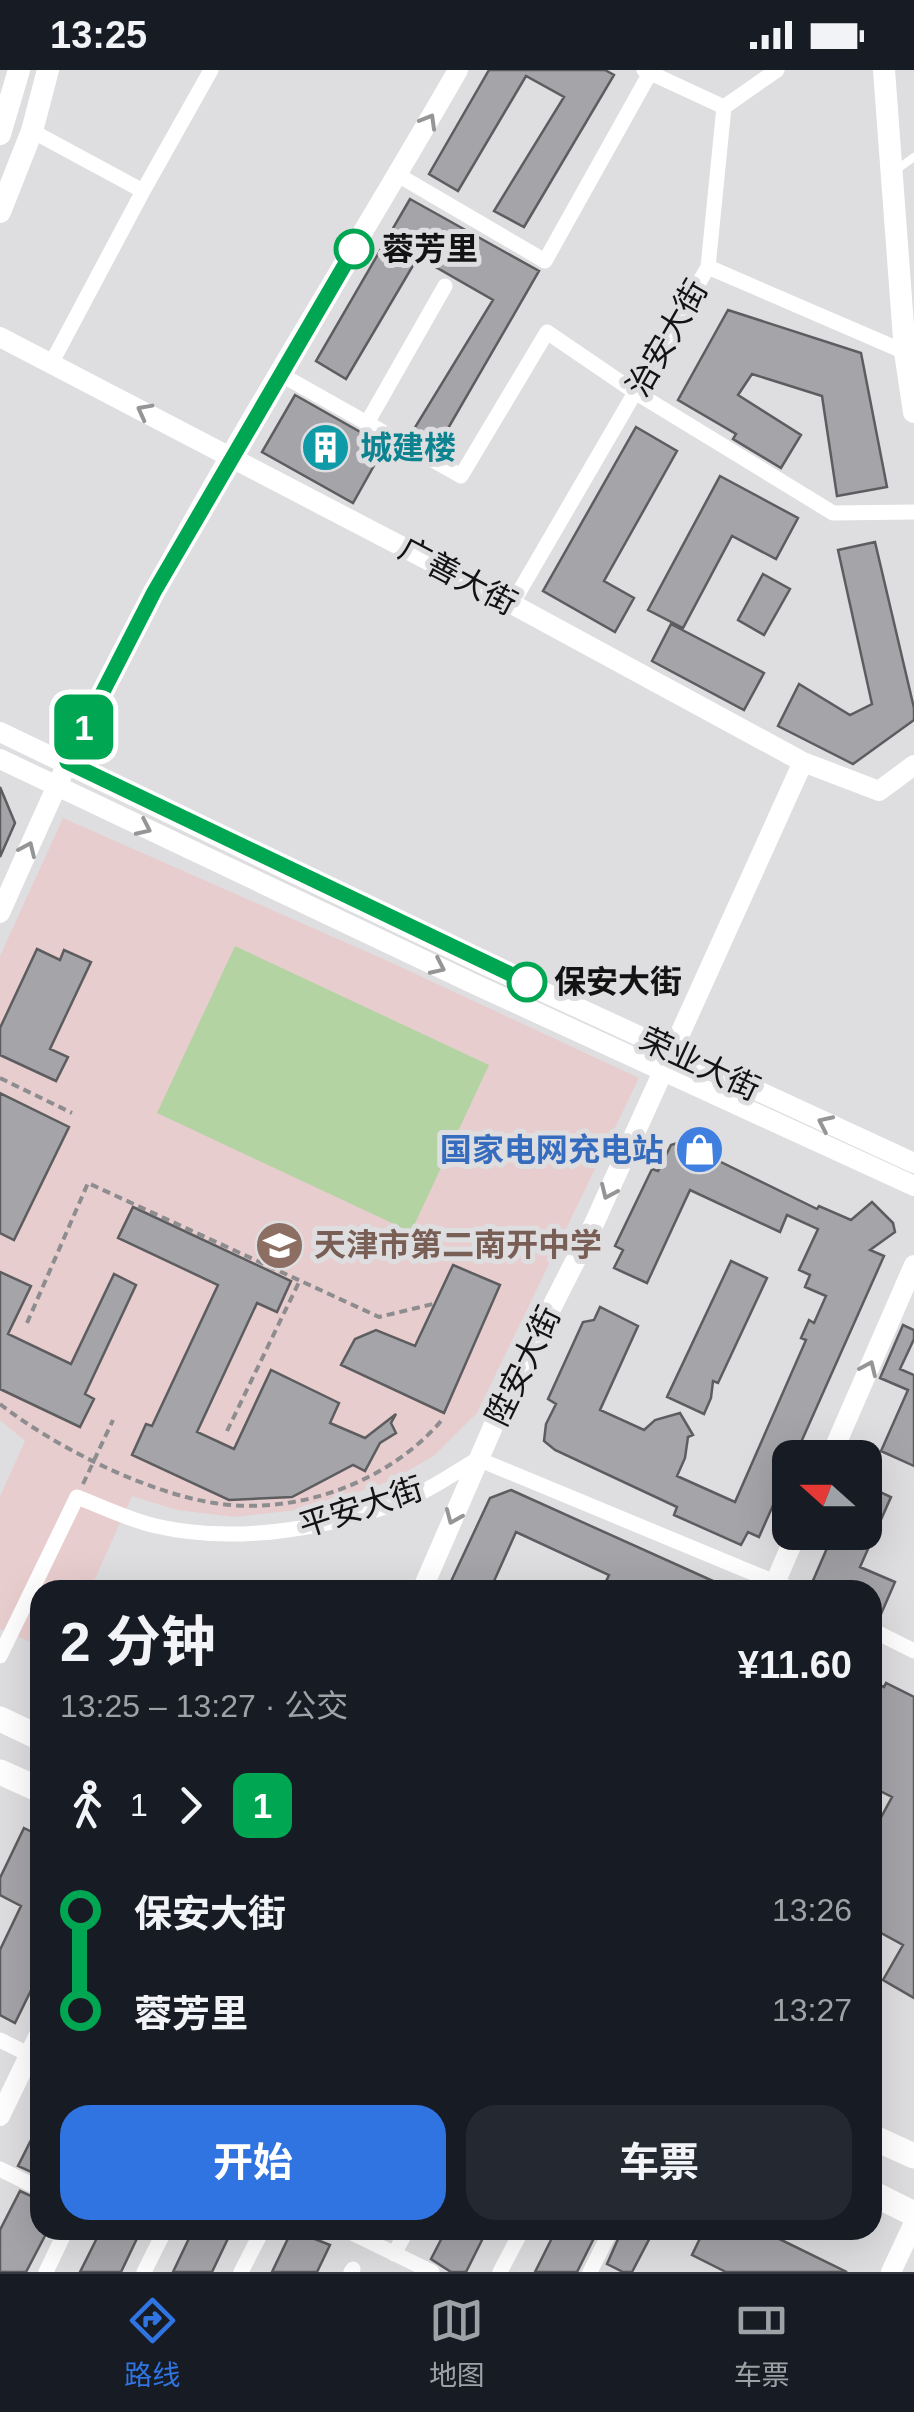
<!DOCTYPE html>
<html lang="zh">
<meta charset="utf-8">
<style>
:root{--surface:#171b24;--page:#242831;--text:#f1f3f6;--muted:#9ea1a6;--line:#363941;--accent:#3074e1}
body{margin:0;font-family:Arial,"Noto Sans SC",sans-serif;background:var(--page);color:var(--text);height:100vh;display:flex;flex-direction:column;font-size:38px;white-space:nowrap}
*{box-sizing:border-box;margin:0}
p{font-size:32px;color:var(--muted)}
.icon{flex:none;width:55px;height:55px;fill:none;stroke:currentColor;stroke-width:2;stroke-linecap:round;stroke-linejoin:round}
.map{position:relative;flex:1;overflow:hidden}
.details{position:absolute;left:30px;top:1510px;width:852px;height:660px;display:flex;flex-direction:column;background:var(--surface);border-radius:30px;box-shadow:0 10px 40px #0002}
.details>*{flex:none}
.badge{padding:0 20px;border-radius:15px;font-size:35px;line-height:65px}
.needle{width:65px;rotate:291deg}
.tools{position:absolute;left:772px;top:1370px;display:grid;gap:20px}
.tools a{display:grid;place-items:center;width:110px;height:110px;border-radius:20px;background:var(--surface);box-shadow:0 10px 40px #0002;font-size:50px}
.map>.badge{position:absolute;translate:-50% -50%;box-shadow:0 0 0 5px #fff}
.legs{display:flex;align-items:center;gap:15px;height:110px;padding:0 30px;font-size:32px}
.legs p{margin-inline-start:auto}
.overview{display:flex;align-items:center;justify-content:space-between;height:170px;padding:0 30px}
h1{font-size:55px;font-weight:700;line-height:75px}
.cta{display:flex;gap:20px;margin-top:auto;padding:20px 30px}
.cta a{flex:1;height:115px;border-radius:30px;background:var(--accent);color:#fff;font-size:40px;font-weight:700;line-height:115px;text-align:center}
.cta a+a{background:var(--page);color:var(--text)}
ul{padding:0 30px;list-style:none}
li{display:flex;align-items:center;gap:35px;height:100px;font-size:38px}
li i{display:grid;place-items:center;width:15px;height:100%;margin:0 12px;background:currentColor}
li i::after{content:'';width:25px;height:25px;margin:-12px;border:8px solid;border-radius:50%;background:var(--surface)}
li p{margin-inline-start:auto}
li:first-child i{background:linear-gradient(#0000 50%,currentColor 0)}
li:last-child i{background:linear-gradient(currentColor 50%,#0000 0)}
.status{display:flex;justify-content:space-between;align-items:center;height:70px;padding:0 50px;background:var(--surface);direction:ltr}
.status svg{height:28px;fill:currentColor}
.dock{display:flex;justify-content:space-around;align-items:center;height:140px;border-top:2px solid var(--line);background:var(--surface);font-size:28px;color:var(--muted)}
.dock a{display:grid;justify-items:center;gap:5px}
.dock .current{color:var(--accent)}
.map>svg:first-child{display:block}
.education{fill:#e8cdce}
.green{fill:#b4d3a3}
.building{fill:#a5a4a8;stroke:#5d5d60;stroke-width:2.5}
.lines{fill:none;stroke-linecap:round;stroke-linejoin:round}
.path{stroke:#8d8d90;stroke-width:4;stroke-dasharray:8 5;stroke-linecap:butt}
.service{stroke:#fff;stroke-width:8}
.minor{stroke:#fff;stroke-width:15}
.tertiary{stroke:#fff;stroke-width:20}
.secondary{stroke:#fff;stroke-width:22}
.primary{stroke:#fff;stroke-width:25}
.oneway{stroke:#959595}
.line-1-casing{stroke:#fff;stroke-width:22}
.line-1{stroke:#00a651;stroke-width:15}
.stop-1-dot{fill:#fff;stroke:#00a651;stroke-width:5}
.labels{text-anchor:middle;stroke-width:10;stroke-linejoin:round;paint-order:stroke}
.stop-label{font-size:32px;font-weight:bold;fill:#131314;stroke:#dedee1;text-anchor:start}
.street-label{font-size:32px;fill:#131314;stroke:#dedee1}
.culture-label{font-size:32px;font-weight:bold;fill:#0d838f;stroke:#dedee1;text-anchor:start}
.shop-label{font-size:32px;font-weight:bold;fill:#366cbe;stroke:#dedee1;text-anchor:end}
.education-label{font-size:32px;font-weight:bold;fill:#785e54;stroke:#dedee1;text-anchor:start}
</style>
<div class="status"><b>13:25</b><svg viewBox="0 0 49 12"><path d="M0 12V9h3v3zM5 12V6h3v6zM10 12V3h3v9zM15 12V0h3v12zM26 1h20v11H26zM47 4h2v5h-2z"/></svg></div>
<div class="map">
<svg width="914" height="2202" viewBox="0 0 914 2202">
<rect width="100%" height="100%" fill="#dedee1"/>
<path class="education" d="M63,748L390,892L639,1008L477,1343L434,1386L388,1412L307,1439L234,1447L177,1440L132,1426L90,1520H40V1576L0,1559V1426L25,1371L0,1350V886Z"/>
<path class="green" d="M235,876L489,995L411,1162L157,1043Z"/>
<path class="building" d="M489,0H605L614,5L524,157L494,141L564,27L526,6L458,121L429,104Z
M410,129L539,201L439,374L414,359L493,230L418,187L346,309L316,291Z
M728,240L861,283L887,417L837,426L822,326L752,304L738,325L801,365L781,398L733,369L736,364L678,330Z
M295,325L385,376L353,433L262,382Z
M636,357L677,381L604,511L634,528L615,562L543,521Z
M720,406L798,448L776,489L732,466L683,558L648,540Z
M875,472L914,638V650L853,694L778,656L799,614L850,645L872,634L838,480Z
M763,504L790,519L764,565L738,550Z
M671,554L764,603L744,640L652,591Z
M0,717L15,753L0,787Z
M37,879L60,890L64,880L91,892L50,979L68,987L56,1011L0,985V958Z
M0,1023L69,1057L14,1170L0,1163Z
M680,1072L817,1139L819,1136L851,1150L872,1132L893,1153L895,1162L870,1180L884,1186L794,1388H790V1397L759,1467L748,1462L741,1475L674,1445L677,1437L555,1380L544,1371L546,1354L556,1334L548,1329L583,1252L594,1250L600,1237L638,1256L600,1340L644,1360L655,1350L680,1343L693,1365L688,1367L685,1388L677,1406L735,1432L806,1270L801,1268L809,1250L814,1253L826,1226L805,1217L810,1205L799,1200L818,1159L787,1145L780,1162L690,1120L647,1213L614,1198L623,1180L615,1176L652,1099L658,1101L671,1075Z
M133,1137L291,1211L277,1242L257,1233L197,1362L234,1379L271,1300L339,1333L330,1353L365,1368L396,1344L391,1353L396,1363L380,1373L365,1401L353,1395L292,1427L229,1430L132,1385L146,1354L152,1356L218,1215L118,1168Z
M731,1191L767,1208L718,1313L713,1311L711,1328L704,1344L667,1327Z
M453,1195L500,1215L444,1343L341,1295L355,1269L376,1260L415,1276Z
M0,1202L31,1216L8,1264L71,1294L114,1204L136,1215L85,1324L94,1329L80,1357L0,1319Z
M903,1255L914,1260V1269L900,1299L914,1305V1396L881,1381L908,1320L880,1308Z
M865,1415L891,1427L860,1497L895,1512L878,1551L872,1549V1520H827L812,1513L834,1462H865Z
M511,1420L733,1520H602L609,1505L516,1462L490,1520H447L490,1428Z
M876,1613L884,1617L886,1613L914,1627V1928L883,1910L903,1875L872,1858V1764L892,1727L872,1717V1620Z
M24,1758L40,1766V1902L15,1953L0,1945V1880L21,1836L0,1825V1808Z
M40,2052V2106L18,2096Z
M20,2121L40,2130V2160H48L26,2202H0V2160Z
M101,2160H141L121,2202H80Z
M193,2160H232L212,2202H173Z
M292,2160L330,2175L317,2202H272Z
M446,2160H487L466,2202H451L431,2189Z
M556,2160H598L577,2202H535Z
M622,2160H654L632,2202H623L607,2194Z
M704,2160H761L847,2202H726L692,2185Z"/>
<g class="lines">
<path class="path" d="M0,1008L72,1043
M27,1253L88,1113L379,1247L433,1234
M0,1334C55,1377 145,1422 214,1433C295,1446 388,1413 441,1351
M227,1361L300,1210
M83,1414L113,1350
M40,1747L36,1756L40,1758"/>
<path class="service" d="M896,100L914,87"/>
<path class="minor" d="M644,0L724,37
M32,61L143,121L52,292
M398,105L545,191L650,3
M143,121L211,0
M708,197L905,282
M280,304L461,406L547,262L635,322L833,443L914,442
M367,353L445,216
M512,534L708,197L724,37L777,0
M872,1560L914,1581
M0,1586L77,1427C103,1437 129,1450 156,1456C238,1475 335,1458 412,1427C435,1417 457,1401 478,1389L794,1520
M0,1970L30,1985
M0,2099L40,2119
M346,2160L432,2202
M394,2184L407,2160
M46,2202L66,2160
M144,2202L165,2160
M241,2202L262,2161
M351,2202L353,2199
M500,2202L522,2160
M590,2202L611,2160"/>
<path class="tertiary" d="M0,267L512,534L803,692L879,721L914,695
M0,662L479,892L914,1093
M0,689L474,914L914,1116
M0,843C38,758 75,672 118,590C222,388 345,197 458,0
M830,1388L914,1195
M422,1520L505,1329L593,1156L803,692
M772,1520L797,1462
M0,2046L40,1963
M891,2202L914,2153"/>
<path class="secondary" d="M884,0L905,282L914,342
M0,64L19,0
M0,142L32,61L48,0"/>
<path class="primary" d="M0,1649L40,1668
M0,1702L40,1720
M872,2067L914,2086
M872,2123L914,2144"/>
</g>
<defs><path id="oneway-chevron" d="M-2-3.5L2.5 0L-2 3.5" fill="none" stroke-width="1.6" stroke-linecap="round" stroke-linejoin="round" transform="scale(2.5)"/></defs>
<g class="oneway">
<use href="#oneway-chevron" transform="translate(429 51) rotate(-60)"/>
<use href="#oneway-chevron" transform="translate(144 341) rotate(-152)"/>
<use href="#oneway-chevron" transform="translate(144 758) rotate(25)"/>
<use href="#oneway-chevron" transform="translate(28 779) rotate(-66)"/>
<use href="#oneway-chevron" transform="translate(438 897) rotate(25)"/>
<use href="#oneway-chevron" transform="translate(825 1053) rotate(-155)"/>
<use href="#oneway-chevron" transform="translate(608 1122) rotate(114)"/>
<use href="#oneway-chevron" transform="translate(869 1298) rotate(-66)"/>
<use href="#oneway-chevron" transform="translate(453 1447) rotate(113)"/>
</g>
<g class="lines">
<defs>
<path id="line-1" d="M354,179L154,522L67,692L527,912"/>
</defs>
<use href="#line-1" class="line-1-casing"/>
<use href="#line-1" class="line-1"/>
</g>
<defs>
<symbol id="building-disc" viewBox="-11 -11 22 22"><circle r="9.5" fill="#0f9aa8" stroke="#dedee1"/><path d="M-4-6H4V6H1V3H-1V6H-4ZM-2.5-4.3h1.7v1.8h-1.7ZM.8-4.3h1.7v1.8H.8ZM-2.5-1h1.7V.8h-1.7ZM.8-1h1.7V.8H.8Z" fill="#fff"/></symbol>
<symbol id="shop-disc" viewBox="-11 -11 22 22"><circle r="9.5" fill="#3f7fe0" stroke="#dedee1"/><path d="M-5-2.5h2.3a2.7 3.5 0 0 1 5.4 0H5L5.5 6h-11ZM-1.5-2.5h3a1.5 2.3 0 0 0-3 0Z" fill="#fff"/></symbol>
<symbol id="school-disc" viewBox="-11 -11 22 22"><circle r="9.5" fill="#8d6e63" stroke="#dedee1"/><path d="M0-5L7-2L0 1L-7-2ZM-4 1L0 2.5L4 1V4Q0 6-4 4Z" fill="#fff"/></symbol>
</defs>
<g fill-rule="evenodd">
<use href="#building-disc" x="298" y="350" width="55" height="55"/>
<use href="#shop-disc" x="672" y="1052" width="55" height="55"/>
<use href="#school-disc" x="252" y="1148" width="55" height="55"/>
</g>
<g class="stop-1-dot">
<circle cx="354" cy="179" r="18"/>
<circle cx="527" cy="912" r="18"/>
</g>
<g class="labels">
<g class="stop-label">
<text x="382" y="190">蓉芳里</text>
<text x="554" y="923">保安大街</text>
</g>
<g class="street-label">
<text transform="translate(667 268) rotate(-60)" y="11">治安大街</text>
<text transform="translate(458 506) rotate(28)" y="11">广善大街</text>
<text transform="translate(700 994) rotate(25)" y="11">荣业大街</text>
<text transform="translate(523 1296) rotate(-64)" y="11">陞安大街</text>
<text transform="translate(361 1437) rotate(-18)" y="11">平安大街</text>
</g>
<g class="culture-label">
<text x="360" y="389">城建楼</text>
</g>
<g class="shop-label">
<text x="664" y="1091">国家电网充电站</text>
</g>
<g class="education-label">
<text x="314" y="1186">天津市第二南开中学</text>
</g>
</g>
</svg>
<div class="tools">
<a><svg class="needle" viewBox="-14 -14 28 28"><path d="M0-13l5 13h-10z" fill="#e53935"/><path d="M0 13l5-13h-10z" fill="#9ea1a6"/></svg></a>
</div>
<b class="badge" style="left:84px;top:657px;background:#00a651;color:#fff">1</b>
<section class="details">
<div class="overview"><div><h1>2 分钟</h1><p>13:25 – 13:27 · 公交</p></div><b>¥11.60</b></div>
<div class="legs"><svg class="icon" aria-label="walk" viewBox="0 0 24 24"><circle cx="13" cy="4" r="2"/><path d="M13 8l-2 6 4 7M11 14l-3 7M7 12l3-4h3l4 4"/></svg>1<svg class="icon" aria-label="forward" viewBox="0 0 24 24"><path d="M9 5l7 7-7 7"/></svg><b class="badge" style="background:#00a651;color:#fff">1</b></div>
<ul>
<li><i style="color:#00a651"></i><b>保安大街</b><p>13:26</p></li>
<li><i style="color:#00a651"></i><b>蓉芳里</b><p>13:27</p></li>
</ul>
<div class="cta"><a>开始</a><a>车票</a></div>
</section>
</div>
<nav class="dock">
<a class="current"><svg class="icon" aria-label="directions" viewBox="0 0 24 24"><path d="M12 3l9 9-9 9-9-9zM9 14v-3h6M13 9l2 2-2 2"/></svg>路线</a>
<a><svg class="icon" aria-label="map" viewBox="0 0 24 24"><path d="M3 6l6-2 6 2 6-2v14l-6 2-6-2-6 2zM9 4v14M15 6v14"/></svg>地图</a>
<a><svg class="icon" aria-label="tickets" viewBox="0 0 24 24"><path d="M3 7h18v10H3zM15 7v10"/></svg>车票</a>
</nav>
